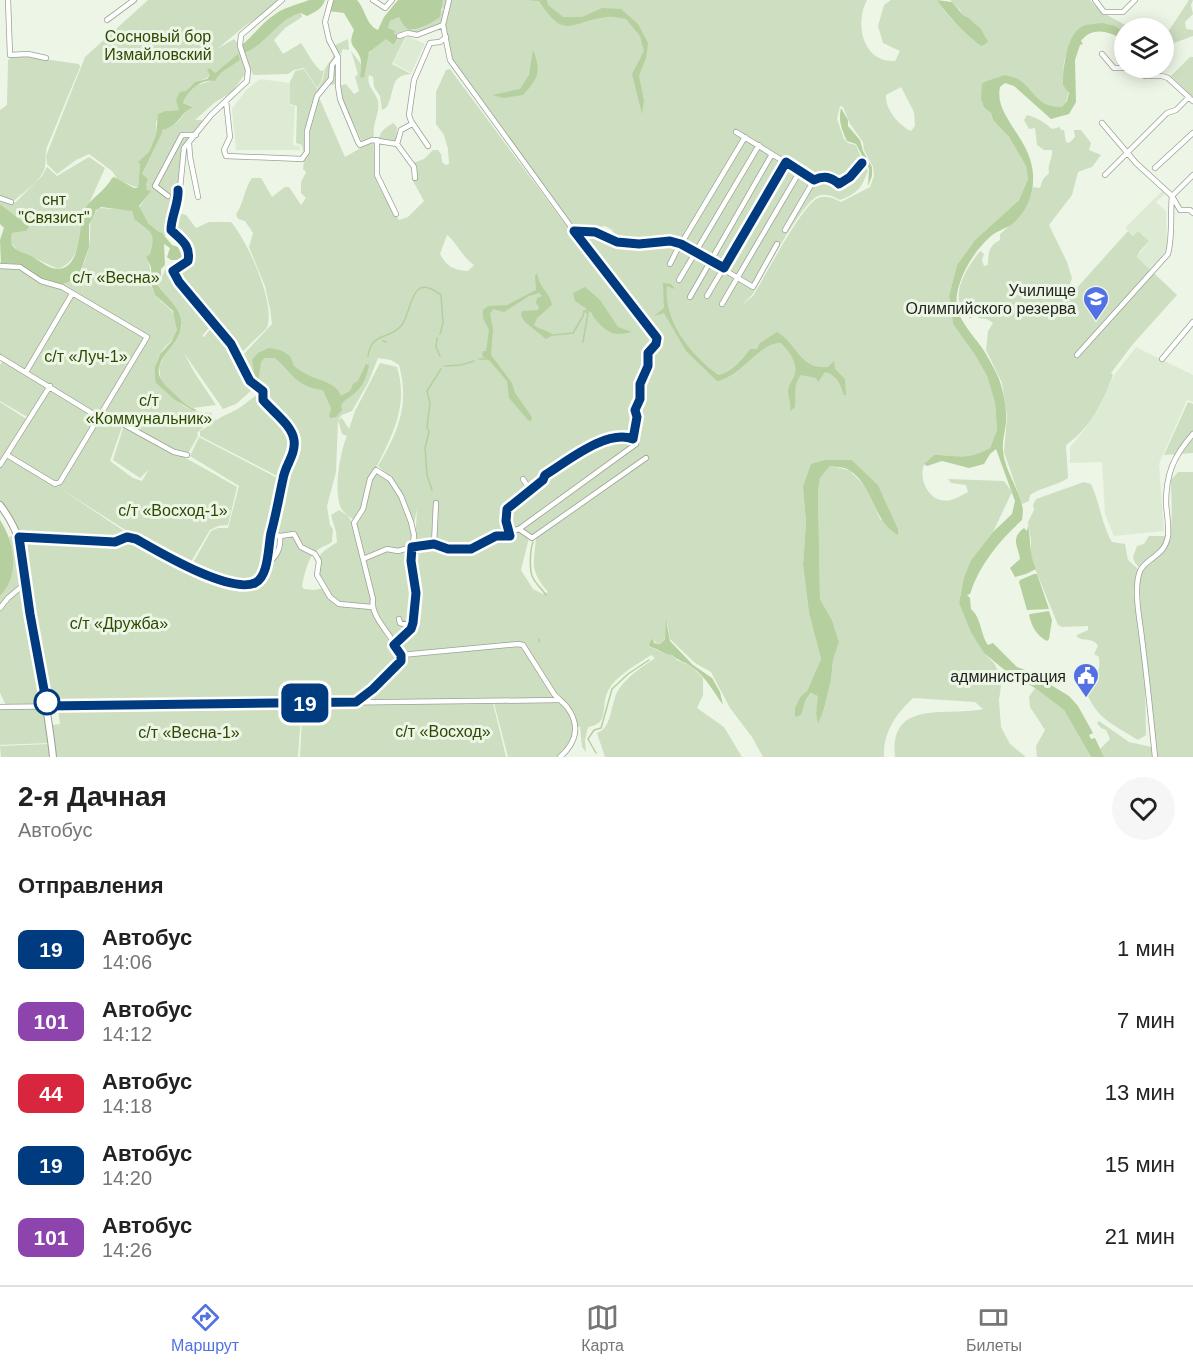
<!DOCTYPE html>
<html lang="ru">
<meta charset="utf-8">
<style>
:root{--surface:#fff;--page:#f6f6f6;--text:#222;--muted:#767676;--line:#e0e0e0;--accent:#5171e5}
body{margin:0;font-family:Helvetica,sans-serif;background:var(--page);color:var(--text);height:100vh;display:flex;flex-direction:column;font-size:22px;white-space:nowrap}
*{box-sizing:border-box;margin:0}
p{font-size:20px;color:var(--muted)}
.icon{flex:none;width:33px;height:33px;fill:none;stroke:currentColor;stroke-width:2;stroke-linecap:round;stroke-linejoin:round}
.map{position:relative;height:757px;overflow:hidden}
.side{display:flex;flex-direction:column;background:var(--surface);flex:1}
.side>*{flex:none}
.badge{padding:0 12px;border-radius:9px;font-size:21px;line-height:39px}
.fabs{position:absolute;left:1114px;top:18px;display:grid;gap:12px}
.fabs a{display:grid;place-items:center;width:60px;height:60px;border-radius:50%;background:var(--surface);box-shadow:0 3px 15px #0003;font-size:30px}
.map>.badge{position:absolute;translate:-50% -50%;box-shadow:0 0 0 3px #fff}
h2{padding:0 18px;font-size:22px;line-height:54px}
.round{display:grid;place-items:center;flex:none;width:63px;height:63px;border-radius:32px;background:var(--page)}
.head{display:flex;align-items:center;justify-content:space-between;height:102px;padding:0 18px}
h1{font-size:28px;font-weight:600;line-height:45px}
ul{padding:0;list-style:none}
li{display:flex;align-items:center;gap:18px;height:72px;padding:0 18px}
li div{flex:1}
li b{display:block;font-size:22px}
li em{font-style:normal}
li .badge{min-width:66px;font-weight:700;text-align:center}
.tabs{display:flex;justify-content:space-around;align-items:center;height:84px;border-top:2px solid var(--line);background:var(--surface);font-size:16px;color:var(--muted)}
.tabs a{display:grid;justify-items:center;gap:3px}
.tabs .current{color:var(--accent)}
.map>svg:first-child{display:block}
.built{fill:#deebd4}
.green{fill:#cedec0;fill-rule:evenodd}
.water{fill:#b5cf9e}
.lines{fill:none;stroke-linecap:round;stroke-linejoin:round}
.stream{stroke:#b5cf9e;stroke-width:1.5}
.minor-casing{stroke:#9aa394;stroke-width:6}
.major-casing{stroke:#9aa394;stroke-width:8}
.minor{stroke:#fff;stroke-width:4.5}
.major{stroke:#fff;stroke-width:6}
.line-casing{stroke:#fff;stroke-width:14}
.line{stroke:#003b80;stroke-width:9}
.stop-dot{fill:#fff;stroke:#003b80;stroke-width:3}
.labels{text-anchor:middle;stroke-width:6;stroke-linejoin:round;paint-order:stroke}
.park-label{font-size:16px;fill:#2d4a00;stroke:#edf6e6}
.poi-label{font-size:16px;fill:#1f221c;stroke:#edf6e6;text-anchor:end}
</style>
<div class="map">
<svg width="1193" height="757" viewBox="0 0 1193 757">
<rect width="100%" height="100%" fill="#edf6e6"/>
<path class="built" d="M407,36L425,44L411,73L393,63Z
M260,79L290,83V105L295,106L293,145L300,146V150H236L232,109L246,90Z
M1162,191L1165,194L1156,202L1166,211L1167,249L1152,271L1137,257L1149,241L1138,231L1133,236L1125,228Z
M1136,347L1193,375V402L1187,400L1159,464L1164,531L1114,536L1105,515L1102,462L1070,463V447L1085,429L1115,374Z"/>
<path class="green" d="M148,0H282L245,26L217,49L234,39L240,46L248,70L232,92L214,103L195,120H201L204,122L183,148L178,197L165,236L148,223L139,208L150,191L147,190L142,174L162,133V130C180,125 179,118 192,106L183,103L187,94L194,86L217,79L221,73L240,60L237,55L215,73L210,68L208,70L210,75C205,80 203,79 197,82C186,86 183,100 180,110L166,111L156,122V135L149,153L140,164L138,188L118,180L112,171L89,154L76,160L57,174L47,164L46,156L85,57Z
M443,0H867C854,24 863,63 895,61L900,51L883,43L878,26L884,5L891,0H937C944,12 954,22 965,30C970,34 969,38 975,41L978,26L969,18L963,15L960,10L950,0H1090C1101,14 1116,19 1130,28H1125V32L1115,26L1074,35C1071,43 1066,53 1064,62C1061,80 1076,89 1062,108C1043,108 1031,93 1019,80L996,79L991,113L993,120L1009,137L1026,166L1028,179L1019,200L975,240L957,265L949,296L953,324L975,355L987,376L995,403L997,430L990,448C965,461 960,455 934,455C931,458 926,462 924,465C919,478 927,497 941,500C951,503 960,496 968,492L966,485L951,483L948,479L1004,481L1012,492L993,532L971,560L964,577L959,603L984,653L994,663L1002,679L999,700L1001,727L1010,744L1026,757H895C889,698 947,717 983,709L975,702L913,698C896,714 883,732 884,757H763L752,737L730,708L711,672L695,663L670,639L667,622L665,638L660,644L655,642L653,638L649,647C658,648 662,655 672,655L677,660L691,666L703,678V695L697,708L724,727L742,757H605L597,733C613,728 610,702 619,689C628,676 642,667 655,658L651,655C637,665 614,676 607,693C601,709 609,724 588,727L585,740L586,752L582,747L580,727L576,726L569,709L555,697L553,700L49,704L34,612L27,539L114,544L125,539H134L189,570L211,531L218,528H228L239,486L190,456L199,437L283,481L292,456L281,478L200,436V431L210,425L211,420L197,433L198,436L187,455L182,454L105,412L147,337L70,294L27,371L0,355V261L1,264L9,262L76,279C83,267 89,253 90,238C91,225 88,218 99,208L131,210C134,214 135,220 138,223C146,231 156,231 153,245C152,251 151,254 146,257C154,271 147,284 156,296C165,307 180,312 177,330C176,338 169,343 164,348C155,359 155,370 156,383L182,405L194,411L212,413V419L217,420C223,415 229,414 236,410C244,406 249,399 258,395L264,398L269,393L268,391L251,379L241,357L272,324L270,309L265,286L249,247L253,233L245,221L238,219L236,214C244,203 244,189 252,178H261L272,197L285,187H289L301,205L306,198L301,193V182L306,172L303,169L304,161L302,145L296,143L297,106L290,104V82L295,71L304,69L317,89C323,82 323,77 325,69C327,64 332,60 334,55L331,51L333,50L331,47L348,39L349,50L343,49L341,54L337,51L335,84L326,86L318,95L345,157L364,146L340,94L339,86L346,84L354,94L359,91L355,77L358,74L351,51L361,64L366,61C369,49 376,45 386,38L394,45L399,38L388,28L390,21L399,17C402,21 405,27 409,29C419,33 439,19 442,10H445L441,8ZM441,25L451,60L572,224L597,231L599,227L605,226L612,230L617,238L631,240L668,238L671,234L665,244L617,246L604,243L596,236L577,234L571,232L450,69L446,70L436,92V124L444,135L448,149L449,164L446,165L442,162L441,154L438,150H433L424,159L413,163L396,143L397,127L393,123C384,129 379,131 379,142L395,145L411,166L413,181L424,201L408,217L399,220C392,208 383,196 378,184C374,174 373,140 374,128C375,119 380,110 378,101C375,91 366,86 369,75L373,77L374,87L380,96L382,110L386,108C396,93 388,75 411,74L392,64L406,36ZM901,87L914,112L915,126L911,131C898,125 885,109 886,95ZM840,106L843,107L850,124L863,142L864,150L873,167L874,176L870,187L841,202C834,198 826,195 818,198C802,205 764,278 753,296L741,306L752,295C764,276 800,204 818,196C825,193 833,196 840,200C858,193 862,188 868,170L863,164L851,179L843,184L862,160L856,145L848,143L844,139L837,119ZM447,235C458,244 462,257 474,265L468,271C454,270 447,267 440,254ZM378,358L391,360L399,365C410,405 398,432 378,466L392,479L410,516L390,480L375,470C392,436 409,406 397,367L380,363L355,411L349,429L342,418L338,420L342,415L352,411L368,383ZM338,420L342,434L347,436C340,451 332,498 343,511C346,515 351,517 354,521L363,510L355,523L358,531L348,516L339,510L331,515L336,532L337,542L324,551L319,556L321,562L319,575L325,588L314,590L304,589L302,586C305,573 307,557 319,549C323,546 328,545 332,542L333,529L330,525L327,506L336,472ZM825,460H852L878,485L898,529L880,519L866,487L849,470L830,466L820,478L818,491L820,599L832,620L839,642L833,660L831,680L824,709L818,723L816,714L819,696L812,693L805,701L801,696L807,691L821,659L809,613L803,566L806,522L803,487ZM417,509L415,543L424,547L414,548L413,552L418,587L417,610C412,602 415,595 413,586C410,573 408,565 408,552L395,553L390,548L400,549L410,544ZM536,537C534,565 529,570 548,592L543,594L533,589L521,570L529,538Z
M1189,0H1193L1191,5L1193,14L1185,22L1186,29L1193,30V36L1174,43L1164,57V38Z
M301,13L302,17L285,28L274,40L283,54L301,43C308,53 312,63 321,71L324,70L321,82L317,88L304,68L294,70L288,74L253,75L244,53C267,45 277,19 301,13Z
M12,57H29L79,64L80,67L47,147C45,154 46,160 45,167C42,180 25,191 15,200L8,201L0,195V110L7,105L8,60Z
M1190,57H1193V97L1171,76Z
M1027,115C1038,118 1044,122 1052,129L1060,127L1061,130H1064L1066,142L1069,143L1075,137L1074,130H1081L1091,143L1089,150L1101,155L1092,167L1078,172L1072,195L1049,225L1067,262L1072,278L1066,296L1062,298L1066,300L1128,231L1133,236L1138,231L1149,241L1140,251L1137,257L1177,295L1133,344L1111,373L1113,375C1103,401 1090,429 1066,445L1068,478C1056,486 1042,487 1030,495L1029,501L1022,504L1004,452L1007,417L1002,383L986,350L988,331L993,323L987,319L978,318L976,313L970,319L966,312L965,303L960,305C954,287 969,265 980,251L984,254L982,260L984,266L988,265C988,253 989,245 1000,240V234C1015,221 1030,207 1033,187L1040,188L1043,179L1049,173C1047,164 1053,159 1052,150H1044L1037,145L1035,128L1029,129L1024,120Z
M89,157L105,168L88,206L86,207C81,228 82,261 58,269L17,250L10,241L12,233L26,231L24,222L0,204V199L11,203L16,202L42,176L47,167L57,176Z
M175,212L186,215L196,228L209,222H231C248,242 276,303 267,328L239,355L175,271L188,263L191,252L188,245L172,229Z
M165,270L172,272L213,323L202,336L204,337L214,325L231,345L252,390L236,404L223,409L184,353L194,372L216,405L193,408L179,400L161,383L159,366L182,326L170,300L158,285Z
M72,294L145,339L99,416L28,371Z
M3,360L48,386L29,418L0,401V365Z
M50,388L98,418L79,451L57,482L9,454Z
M0,402L28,420L0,463Z
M1188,402L1193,404V453L1164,455Z
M103,414L123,424L110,461L133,478L142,481L149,469L140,478L113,460L124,425C162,446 200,465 237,487L228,525L218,526L210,530L188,567L135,536L58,487Z
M7,456L55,485L130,535L115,541L22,535L0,501V467Z
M1178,472H1193V757H1156L1139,606L1141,604C1140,595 1138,580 1142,571C1148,560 1163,555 1168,543C1174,527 1171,498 1171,480Z
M1084,482L1091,484C1100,503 1101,523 1112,542L1125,544L1128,560L1139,570L1136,593L1145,687L1146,735L1138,740C1111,723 1092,717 1084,683C1095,673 1101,675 1099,657L1094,654L1098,646C1093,637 1085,642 1077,637V635L1088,630V626L1062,627L1058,625L1031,559V540L1028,522L1034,510L1033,505L1036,499Z
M17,535L44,705H6L0,693V596C13,582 14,555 9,537Z
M1149,536H1165C1166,549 1149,559 1140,568L1135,563L1133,557L1137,546L1144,544Z
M1035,688L1064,710L1091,757H1037L1036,746L1045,730L1030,707L1029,697Z
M559,701L567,710L575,731L562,755L558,757H508L494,703Z
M493,703L506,757H300L302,715L310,713L312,704Z
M310,704L309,711L301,714L298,757H54L51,725L60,724L58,708Z
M0,708H45L49,743L0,745Z
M1099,721L1129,742L1152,747V757H1104L1100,749L1110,739L1106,730L1101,728L1097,723Z
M49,744L50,757H1L0,746Z"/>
<path class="water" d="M309,0H325C322,9 315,12 307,16L301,13C277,19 267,45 244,53L242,45C253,36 262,23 274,15C284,7 297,5 309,0Z
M331,0H357C366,10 366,25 378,30L384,17L398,0H443L440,17C433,22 417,32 408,29C404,27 401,21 399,17L390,21L388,28L395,31L394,34L399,36L394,45L386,39L369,52L364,78L360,77C361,71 362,63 360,57C355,44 347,47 354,30L344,13L328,11Z
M527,0H547L548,5L563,17H582L602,8L621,9L638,24L648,43L646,58L639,76L644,101L642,114L632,74L644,51L640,36L626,19C620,18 613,16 607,17C570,21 566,42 539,1Z
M937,0L952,2L963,15L969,18L981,29L988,42L982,46C973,42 943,11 937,0Z
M1102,23L1115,26L1125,32V41C1112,32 1092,25 1081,41L1083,44L1080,45L1075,60L1076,102L1069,114L1051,119L1014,86L1005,83L1000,87C993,118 1036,140 1033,182C1033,197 1024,215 1011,225C1004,229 997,231 991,236C974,251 961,273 957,294C953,319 975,335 986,354C991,363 997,373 1000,382C1004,394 1007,411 1006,423C1005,432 1002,441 1003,450C1004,470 1020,490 1023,510L1022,520C1000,540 979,565 970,594L967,595L970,598L971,609C982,619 980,634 988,645L993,643L1017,667L1028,671L1069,696L1078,706L1093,733L1089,735L1091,739L1095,738L1104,757H1091L1064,710L1035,688L1007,672L984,653L971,632L959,603L964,577L971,560L993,532L1012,514L1015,501L996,449L990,454L984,464L969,468L942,461L927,466L924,464L934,455C960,455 965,461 990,448L997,430L995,403L987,376L975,355L953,324L949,296L957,265L975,240L1019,200L1028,179L1026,166L1009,137L993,120L991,113L984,107L981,99L982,84C989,79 996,79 1004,75C1008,76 1014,77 1018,79C1034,89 1037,108 1062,107L1067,101L1069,93L1063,85C1063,69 1066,34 1083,26C1088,24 1097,24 1102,23Z
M533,50C542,72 538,78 523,95L504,98L492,95L520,89L529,75Z
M238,54L240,60L221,73L215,81C200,79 188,90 183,103L193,107C178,115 180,126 162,130V133L142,174L148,179L146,184L147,190L151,191L139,206L148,223L158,231L162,233L172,245L178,247L182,256L185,254L183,246L188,255L183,260H171L167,257L170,248L164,244L165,265L161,269V275L157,284C165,296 184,310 181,327C178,350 142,364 168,388C178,397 184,405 197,410L194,411L175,400L156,383L155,378V367L160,354L172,341L177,330L173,311L155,295L152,287L151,267L146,257L150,254C157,231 150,233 135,220L132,211L101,207L96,210L89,225V247L81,270L76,279L60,285C53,283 44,281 37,277C24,270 16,260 1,264L0,240L4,228L0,224V204L29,226L26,231L12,233C8,248 17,250 29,255C38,259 48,269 58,269C83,268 78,223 85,209C91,198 106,190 112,178L114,177L134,188H138L140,164L138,162L149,152L156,135L158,114L166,111L179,110L176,100L180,92L186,91L195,82L207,79L210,75L207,70L210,68L215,73Z
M841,108L848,120V126L860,140L863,151L872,167V176L868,186L869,169L856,144L847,141C842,130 838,121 841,108Z
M537,273C540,290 550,292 552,305L537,318L534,325C540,330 548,330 553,335L546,339L525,322L521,316L522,311L538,310L539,307L536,303L537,298L542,296L539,293L529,296L504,312L493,309L490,314L493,329L491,355L512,383L515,393L532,417L531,421L528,420L509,398L507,381L490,361L482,356L483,351H486L489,330L483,318V310L488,306L507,305L536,290L535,276Z
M663,283L671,284L675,289L667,286C663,321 691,355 718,375C730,374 743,359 750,349H757L760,343L777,332C798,344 799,370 828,367L834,361L835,369L845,379L846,395H844C840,383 837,375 825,372L818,382L816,378L801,375C793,384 796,396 795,407L790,411C791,402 789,400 788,392C788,385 793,380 795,374C798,362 788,350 781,343C761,341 741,377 717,381L686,351L664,313L654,316L664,308Z
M585,287L600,300L618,327L632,332C627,333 621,334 617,334C608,334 594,320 591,312L584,311L587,309L575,301L573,293Z
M269,348C276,349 282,350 287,354C292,357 292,362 294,366C297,369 303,372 306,374C319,381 336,382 341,396L350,391L353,384L358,381L366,364L369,365C367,375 364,385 356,392C351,397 345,399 341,405L342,410L336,417L331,418L329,417L331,408L323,390C294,386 294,374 275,358H264L261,362L258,382L255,380L252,360L258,353Z
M825,460H852L878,485L898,529V535C872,521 874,485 849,470C845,467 836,467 830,466L820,478L818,491L820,599L832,620L839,642L833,660L831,680L824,709L818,724L816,714L818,696L811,693L805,701L801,715L795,717V708L801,696L807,691L821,659L809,613L803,565L806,522L803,487L811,464Z
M0,520C15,543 20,575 0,596Z
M1028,525C1031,540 1029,555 1036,569L1026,574L1015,577L1010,568L1020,559C1018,545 1010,539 1024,528L1027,531Z
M1034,574H1037L1049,609L1027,610L1019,582L1020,580Z
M1049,611L1052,620L1049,639L1047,641C1036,635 1032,627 1029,615L1030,614Z
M666,620L670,641L693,665L712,678L720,692L723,705C713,691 706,677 692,667C686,662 678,661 672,655C663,655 659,648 650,647L649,644L653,638L654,643L660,644L665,639Z"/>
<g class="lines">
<path class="stream" d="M553,335L573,333L583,316L584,311L588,313L583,342
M437,338L436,347L440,356
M383,341L386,342
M368,356C371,332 389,340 401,326C413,312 409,270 441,295L443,323L440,334
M479,359H487
M445,366L461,365L474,361
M432,490L427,475L425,448L429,432L427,427L430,403L427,391L441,369
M533,542C530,550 529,571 533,578C536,584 542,589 546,595
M539,639V642
M596,753L588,739L594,730L601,728L612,689L628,674L649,660"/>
<defs>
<path id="minor" d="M8,0L10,55L28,54L46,58
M331,0L325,22L329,40L338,57V86L340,99L358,142L360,145L372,140L397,144L414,167L415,178
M373,0L385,8L392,0
M449,0L443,25L450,60L574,231L595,232L617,242L639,244L670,241L681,244L753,287L777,244
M1095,0L1104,12H1123L1135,0
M107,20L134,0
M399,36L408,33L417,35L443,25
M1102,54L1114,68H1134L1145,76H1162L1168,78L1193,101
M226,101L230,137L224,150L226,156L302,159L307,152V131L317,96L331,79L332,65L338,57
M1102,123L1136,163L1172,196L1180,210H1190L1193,213
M736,132L814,180C824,175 831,177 839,184C849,180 854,171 862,163
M377,140V175L396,214
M189,143L190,157L198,197
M397,144L401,130L412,124
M428,146L411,121L409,115L414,80L430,43L440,42L446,37
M1155,168L1193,133
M1105,175L1167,113L1176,110L1189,97
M168,196L155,186L182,135H196
M1172,196L1193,175
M0,198L11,202
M785,230L814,180
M670,264L679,246L681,244L745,137
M0,266L20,267L41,281L62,287L147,337L60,482L55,484L7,455
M679,280L759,145
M707,296L786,162
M690,297L772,154
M722,304L800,171
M1077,355L1168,254C1173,235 1170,215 1172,196
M0,357L100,418
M1162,359L1193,322
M26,372L72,294
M103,413L174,452L187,455
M0,465L50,386
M523,479L530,490L543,480L545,475C568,461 606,429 633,439L637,417L635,410L640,399V384L647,366L648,353L656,344L657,338L574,231
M509,527L515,530L519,529L532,538L646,458
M519,529L636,444
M271,534L280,536L294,534L301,547L315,554L319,561L317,575L330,597L339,604L372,607
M19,537L115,542L127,537L136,539C159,552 237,600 260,579C267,573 267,561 267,553L284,473L293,457L294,439L286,425L263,400V391L250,381L231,344L174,273L175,269L188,261C191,245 181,241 171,230V223L179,199L184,148L211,115L247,81L248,70L240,46L241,35L282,0
M434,544L436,503
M363,559L387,549L398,551L412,547L434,544L448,549H471L496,536H510C509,526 505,519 507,509L530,490
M267,564C277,556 281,549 280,536
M0,608L8,598L27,582
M399,619L400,623L413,626
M401,655L518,644L523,645C533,661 544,678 554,694C558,699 563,702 567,707C581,726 576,743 560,757
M356,702L373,689L401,661C401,641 369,620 373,599L354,523L363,509L370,479L376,470L390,479L401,496L411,522L414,535L411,561L416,593L413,626L404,637L394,645
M0,707L558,700
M1155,757C1151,718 1147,678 1142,639C1140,620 1133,589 1140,571C1146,558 1165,556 1168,536C1169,526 1167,515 1166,504C1166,474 1173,457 1193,434"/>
<path id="major" d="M0,505C29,543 23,570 30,615C38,662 48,709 53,757"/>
</defs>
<use href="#minor" class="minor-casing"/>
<use href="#major" class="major-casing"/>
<use href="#minor" class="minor"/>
<use href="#major" class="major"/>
</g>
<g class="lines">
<defs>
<path id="line" d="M178,190C179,204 171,216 171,230C181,240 191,245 188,261L173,271L179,282L231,344L250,381L263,391V400C272,411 292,425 294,440C296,455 285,465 283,479C279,497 276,515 271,533C268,547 269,576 255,583C229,594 159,552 136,539L127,537L115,542L19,537L30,614L47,706L356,702L373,689L401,661V655L394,645L411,629L413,623L416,593L411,561L412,547L434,544L448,549H471L496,536H510L506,521L507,509L543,480L545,475C568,461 606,429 633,439L637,417L635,410L640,399V384L648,366V353L656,344L657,338L574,231L595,232L617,242L639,244L670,241L681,244L724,268L786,162L814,180C824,175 831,177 839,184L850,177L862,163"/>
</defs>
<use href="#line" class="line-casing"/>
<use href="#line" class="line"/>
</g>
<defs>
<symbol id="university-pin" viewBox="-11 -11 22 30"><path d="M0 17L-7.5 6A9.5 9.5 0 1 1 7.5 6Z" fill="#5171e5" stroke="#edf6e6"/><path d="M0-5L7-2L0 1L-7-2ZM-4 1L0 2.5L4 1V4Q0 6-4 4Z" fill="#fff"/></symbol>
<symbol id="civic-pin" viewBox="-11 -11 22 30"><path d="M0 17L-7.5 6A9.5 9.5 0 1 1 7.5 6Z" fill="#5171e5" stroke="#edf6e6"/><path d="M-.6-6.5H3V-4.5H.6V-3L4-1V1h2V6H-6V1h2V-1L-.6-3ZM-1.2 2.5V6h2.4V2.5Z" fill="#fff"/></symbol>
</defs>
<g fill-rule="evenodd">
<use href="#university-pin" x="1081" y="284" width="30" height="40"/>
<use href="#civic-pin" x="1071" y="661" width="30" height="40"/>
</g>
<circle class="stop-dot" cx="47" cy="702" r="12"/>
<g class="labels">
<g class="park-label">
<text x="158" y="42">Сосновый бор<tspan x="158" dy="18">Измайловский</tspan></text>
<text x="54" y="205">снт<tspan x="54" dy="18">"Связист"</tspan></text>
<text x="116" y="283">с/т «Весна»</text>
<text x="86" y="362">с/т «Луч-1»</text>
<text x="149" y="406">с/т<tspan x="149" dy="18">«Коммунальник»</tspan></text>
<text x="173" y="516">с/т «Восход-1»</text>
<text x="119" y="629">с/т «Дружба»</text>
<text x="443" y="737">с/т «Восход»</text>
<text x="189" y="738">с/т «Весна-1»</text>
</g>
<g class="poi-label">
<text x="1076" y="296">Училище<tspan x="1076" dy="18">Олимпийского резерва</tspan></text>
<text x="1066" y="682">администрация</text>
</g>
</g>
</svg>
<div class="fabs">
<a><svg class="icon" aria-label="layers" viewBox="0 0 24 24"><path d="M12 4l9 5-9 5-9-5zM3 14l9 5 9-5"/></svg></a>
</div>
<b class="badge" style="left:305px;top:703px;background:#003b80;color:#fff">19</b>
</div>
<section class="side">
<div class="head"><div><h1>2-я Дачная</h1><p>Автобус</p></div><a class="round"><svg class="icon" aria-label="heart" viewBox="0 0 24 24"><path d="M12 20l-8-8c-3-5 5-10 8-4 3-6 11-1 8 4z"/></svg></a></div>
<h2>Отправления</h2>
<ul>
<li><span class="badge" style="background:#003b80;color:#fff">19</span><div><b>Автобус</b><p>14:06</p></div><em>1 мин</em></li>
<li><span class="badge" style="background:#8e44ad;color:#fff">101</span><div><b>Автобус</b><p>14:12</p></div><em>7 мин</em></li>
<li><span class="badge" style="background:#d7263d;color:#fff">44</span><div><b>Автобус</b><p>14:18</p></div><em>13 мин</em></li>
<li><span class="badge" style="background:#003b80;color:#fff">19</span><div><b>Автобус</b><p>14:20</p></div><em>15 мин</em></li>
<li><span class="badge" style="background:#8e44ad;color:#fff">101</span><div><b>Автобус</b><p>14:26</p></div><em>21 мин</em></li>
</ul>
</section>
<nav class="tabs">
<a class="current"><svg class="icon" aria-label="directions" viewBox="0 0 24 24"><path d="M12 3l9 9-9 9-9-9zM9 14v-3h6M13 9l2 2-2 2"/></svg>Маршрут</a>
<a><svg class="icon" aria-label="map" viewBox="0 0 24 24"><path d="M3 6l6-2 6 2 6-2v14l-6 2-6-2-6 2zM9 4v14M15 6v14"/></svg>Карта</a>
<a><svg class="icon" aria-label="tickets" viewBox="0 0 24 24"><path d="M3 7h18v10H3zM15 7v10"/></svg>Билеты</a>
</nav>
